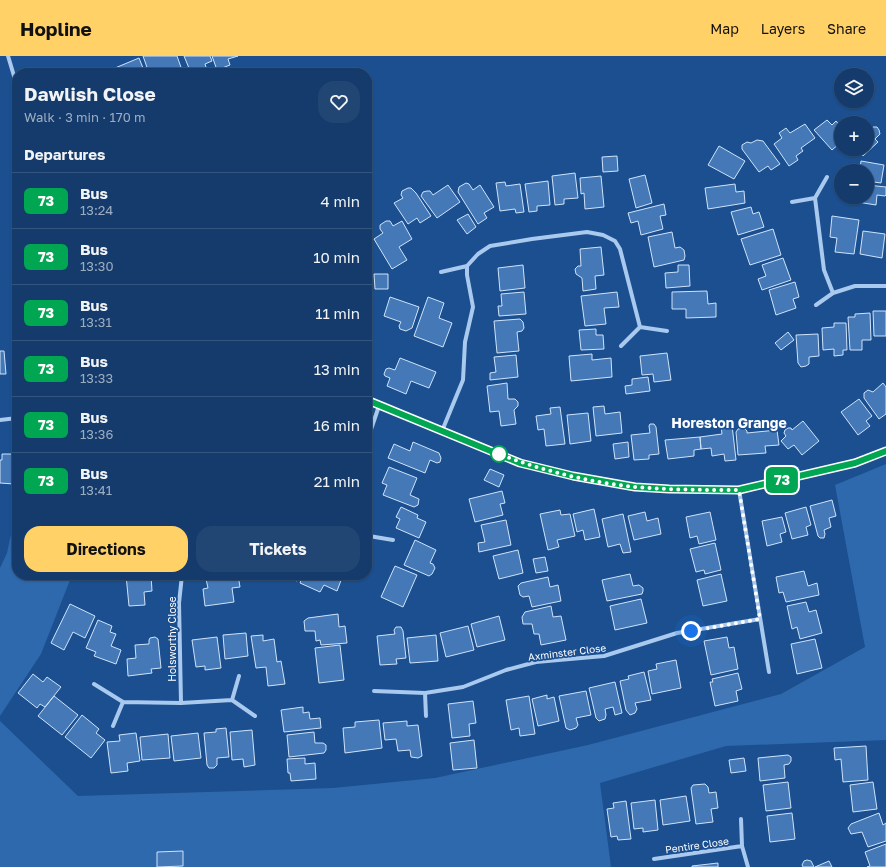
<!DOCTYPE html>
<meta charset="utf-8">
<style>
:root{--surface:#143b6b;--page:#214673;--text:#f1f3f6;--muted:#9dadc1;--line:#33557e;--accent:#ffd166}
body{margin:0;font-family:"Golos Text",sans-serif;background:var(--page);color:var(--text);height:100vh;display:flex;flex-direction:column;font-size:15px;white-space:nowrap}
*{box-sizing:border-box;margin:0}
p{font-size:13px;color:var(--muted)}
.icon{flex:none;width:22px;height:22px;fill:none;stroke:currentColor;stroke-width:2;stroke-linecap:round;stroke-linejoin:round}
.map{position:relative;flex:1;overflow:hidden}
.details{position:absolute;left:12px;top:12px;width:360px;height:512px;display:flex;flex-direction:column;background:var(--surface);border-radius:16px;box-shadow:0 1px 3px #0004,0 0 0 1px var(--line)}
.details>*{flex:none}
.badge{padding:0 8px;border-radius:6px;font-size:14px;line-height:26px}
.fabs{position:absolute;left:834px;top:12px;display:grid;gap:8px}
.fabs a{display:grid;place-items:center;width:40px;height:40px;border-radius:50%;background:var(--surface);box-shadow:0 1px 3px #0004,0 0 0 1px var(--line);font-size:20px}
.you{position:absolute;width:20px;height:20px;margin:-10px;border:3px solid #fff;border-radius:50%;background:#1a73e8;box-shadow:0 0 0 6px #1a73e833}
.map>.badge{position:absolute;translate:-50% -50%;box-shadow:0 0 0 2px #fff}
h2{padding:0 12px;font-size:15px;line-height:36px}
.round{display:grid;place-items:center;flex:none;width:42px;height:42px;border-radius:16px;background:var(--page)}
.headline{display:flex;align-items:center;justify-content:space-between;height:68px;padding:0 12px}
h1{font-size:19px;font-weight:700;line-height:30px}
.action{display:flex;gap:8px;margin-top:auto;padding:8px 12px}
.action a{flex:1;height:46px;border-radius:16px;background:var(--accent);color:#111;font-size:16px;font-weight:700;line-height:46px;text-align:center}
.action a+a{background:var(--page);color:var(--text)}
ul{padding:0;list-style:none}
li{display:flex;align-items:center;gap:12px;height:56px;padding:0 12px;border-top:1px solid var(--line)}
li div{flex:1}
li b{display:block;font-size:15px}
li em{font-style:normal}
li .badge{min-width:44px;font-weight:700;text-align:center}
header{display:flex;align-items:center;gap:24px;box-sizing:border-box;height:56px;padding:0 20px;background:var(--accent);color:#111}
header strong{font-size:19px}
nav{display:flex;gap:22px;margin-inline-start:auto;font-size:14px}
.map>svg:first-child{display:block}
.green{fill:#2e69ad}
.building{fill:#4478b7;stroke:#cfe3fa}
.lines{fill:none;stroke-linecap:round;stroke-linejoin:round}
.minor{stroke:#a9c9ee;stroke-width:4}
.line-casing{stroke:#fff;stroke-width:9}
.line{stroke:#00a651;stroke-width:6}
.walk{stroke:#fff;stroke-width:4;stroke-dasharray:0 7.2}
.stop-dot{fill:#fff;stroke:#00a651;stroke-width:2}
.labels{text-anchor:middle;stroke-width:3.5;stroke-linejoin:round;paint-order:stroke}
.street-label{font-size:10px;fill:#fff;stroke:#1b4f8f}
.district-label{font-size:14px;font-weight:bold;fill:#fff;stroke:#1b4f8f}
</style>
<header>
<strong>Hopline</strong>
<nav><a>Map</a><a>Layers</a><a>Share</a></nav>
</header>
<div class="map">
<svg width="886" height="811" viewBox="0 0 886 811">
<rect width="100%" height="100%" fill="#1b4f8f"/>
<path class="green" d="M886,408V684L726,690L600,727L611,811H0V665L78,740L333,732L435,722L588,689L781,638L865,591L835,429Z
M17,450V519H72L41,598L0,660V512L7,497Z"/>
<path class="building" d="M143,0H177L183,17H169L167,13L156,17H149Z
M184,0H210L212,5L205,8L208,17H191Z
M212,0H238L228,3L230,9L217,14Z
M139,2L145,17H103Z
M827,64L832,69L836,65L841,71V86L832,94L814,74Z
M805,68L815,82L801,92L803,95L796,100L798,104L789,110L774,88L782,82L779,77L786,72L790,77Z
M873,71H877L879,74L880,78L875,83L878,86L863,100L857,93L854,96L851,93H867V74L868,75Z
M757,84L763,85L780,108L771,114L768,110L759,116L742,93V89L747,86L751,87Z
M719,90L745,105L734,123L708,109Z
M617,100L618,115L603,116L602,101Z
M861,105L884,109L881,127L867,125V115H855L856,112L860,113Z
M575,117L578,142L564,143V148L555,149L552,120Z
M645,119L652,147L636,152L629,123Z
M601,120L604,151L585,153L584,137L581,138L580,122Z
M548,125L550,149L537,150V155L529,156L525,128Z
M505,126L506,130L520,128L524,156L516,157L515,153L500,155L496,127Z
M466,127L469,128L473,134L480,129L494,151L484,157L487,162L478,168L458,136L459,131Z
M735,128L736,136L744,135L745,147L708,153L705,132Z
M448,129L460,146L437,162L421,140L423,136L427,135H430L433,139Z
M867,129L886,131V139L885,140L877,139L876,149L851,145L852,141H867Z
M408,132H411L416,137L431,160L420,167L417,162L408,168L394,147L403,142L401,139L402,135Z
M664,148L666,159L660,160L663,173L641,179L638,165L631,167L628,157Z
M751,151L753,158L759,156L764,171L738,179L731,156Z
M468,158L476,171L467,178L457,164Z
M832,160L859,164L854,198L835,196L837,182L830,181Z
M386,165H390L393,170L402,165L412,183L399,191L407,204L392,213L374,183L383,177L380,173V169Z
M773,173L781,199L750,209L741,183Z
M863,175L885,178L882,202L860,198Z
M672,176L675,192L680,191L684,194L685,200L684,204L654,211L648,181Z
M601,191L604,219L595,220L596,233L583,235L582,222L576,218L575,213L578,210H581L580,193Z
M783,202L791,224L762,234L758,223L766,220L762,209Z
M523,209L525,232L500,235L498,212Z
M678,209H689L690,230L666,232L665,217L678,216Z
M374,218H388V233H375Z
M795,226L799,241L793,243L796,252L776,259L769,234Z
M707,235L708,248L716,247V261L686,262V253H672V236Z
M524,236L526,258L499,260L498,250H502L501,238Z
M617,236L619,251L604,252L606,268L585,270L581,240Z
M390,241L419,251L412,272L406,275L400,273L399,270L401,266L384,260Z
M428,241L444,247L439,262L452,267L443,291L414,280Z
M873,255H886V280H874Z
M870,257L871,284H862V294H850L848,261H855V258Z
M520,263L523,266L524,272L522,275L517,276L519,295L497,297L494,265Z
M834,267H846L847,294H843V299L834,300V293L823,294L822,272L834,271Z
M596,273V279H603L604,293L581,294L579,274Z
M788,276L794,284L781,294L775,287Z
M818,278L819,300L809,301V308L806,310L801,311L798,307L796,279Z
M0,295H4L6,318H0Z
M667,297L671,324L654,326L653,318L642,319L640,300Z
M592,298V304L611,302L612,321L571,325L569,300Z
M516,299L518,321L490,324V317L496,316L494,301Z
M400,302L436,316L429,332L411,325L406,338L387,330L390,322L385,320L384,318L386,313L389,312L395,314Z
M648,321L650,335L626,338L625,330L632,329V323Z
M507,327L508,343H515L518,346V350L514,354L516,368L501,370L499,355L490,356L487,330Z
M883,327L886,331V358L879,363L864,342V337L868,334L873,336Z
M859,343L872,360L866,365L870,370L858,379L841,356Z
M604,350L605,358L620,356L622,377L596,380L593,351Z
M560,351L565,388L546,390L544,373L538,374L536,360L551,358L550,352Z
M588,357L591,385L570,388L567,359Z
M803,365L819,385L802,399L794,389L788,393L781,385L786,380L784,377L785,374L788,372H791L792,374Z
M650,368H654L656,371L659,398L649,399V403L634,404L631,379L650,377L649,370Z
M732,369L736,404L725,405L724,398L712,400L711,392L701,393L700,381L722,378L721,370Z
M744,372L747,375V377L777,374L779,389L765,390L766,397L738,399L736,376L738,373Z
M700,381L701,393L694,394V400L668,403L665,384Z
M413,386L439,397L441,402L440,406L437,407L430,404L425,417L388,402L394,388L410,395Z
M628,386L629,401L615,403L613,388Z
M2,398H14V428L0,427V404H2Z
M389,411L417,422L410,439L419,443L418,449L414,451L383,439L387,429L382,427Z
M490,413L504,419L499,431L484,424Z
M502,435L505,447L500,448L503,459L475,466L469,443Z
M832,444L836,460L829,462L831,471L824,474L825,478L824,482H820L818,480L810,450Z
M401,451L418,459L417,462L426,466L419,482L396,472L400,463L396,461Z
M806,451L811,469L806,471L808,479L792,483L785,457Z
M594,453L600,481L585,484L583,474L577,476L573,458Z
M560,454L561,459L570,458L575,480L557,484L559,491L548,494L540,458Z
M645,456L647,465L658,462L661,478L634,484L628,460Z
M710,456L716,484L699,488L697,480L690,482L686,461Z
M623,458L631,496L623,497L620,488L608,491L602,463Z
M782,461L786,476L780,478L782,486L767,490L762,465Z
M506,464L511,489L479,496L478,487L485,486L481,469Z
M415,484L436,494L430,507L433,508L435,512L432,518L429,520L404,509Z
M715,487L721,514L705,518L704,514L696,516L690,493Z
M518,494L523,517L499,523L493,500Z
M545,501L548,515L536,517L533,503Z
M395,510L417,519L403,551L381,541Z
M804,515L808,530L817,527L819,539L786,546L783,536L779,537L776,521Z
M630,518L633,530L639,529L643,532V535L642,538L607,545L602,524Z
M721,518L727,545L703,550L697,524Z
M126,519H151L152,535L144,536L145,549L129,550Z
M233,519H238L240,531L232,532L234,546L205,550L203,533L208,532L206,523Z
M283,519H300L297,525Z
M303,519H343L337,535L324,529L320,536L300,527Z
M548,521L550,531L558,529L561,545L532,551L529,540L523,541L520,539L518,530L521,527Z
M641,543L647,567L615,574L610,550Z
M806,546L809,556L816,554L822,577L800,583L797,571L792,573L787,550Z
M70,548L95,560L85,582L73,576L64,594L51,587Z
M551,550L553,561L561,560L566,584L541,589L539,578H534L532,568H523L522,561L525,556Z
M338,558L339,571L345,570L347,587L321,589L320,584L316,585L315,575H305L304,565L308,562Z
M499,560L505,584L477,591L471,568Z
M98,564L112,570L110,576L116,578L111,590L121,594L116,608L94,600L96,596L86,592Z
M468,570L474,594L446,601L440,577Z
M396,571H401L403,575L406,602L396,603L397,608L380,609L377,580L395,578L394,574Z
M246,577L248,600L225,603L223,579Z
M263,579V585L274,583L277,606L281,605L285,628L268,630L266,611L256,612L251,580Z
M436,579L438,605L410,607L407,582Z
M155,581L158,583L161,612L151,613L152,617L128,620L127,603L136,602L135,589L149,588V584L150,582Z
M217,581L221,612L205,614V610L196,611L192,584Z
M727,581L729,592L734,591L738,613L711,619L704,585Z
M815,583L822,612L797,618L791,588Z
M340,589L344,624L319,627L315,592Z
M676,604L681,632L652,638L648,615L657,613L656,608Z
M644,616L651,644L635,647L637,653L635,657L630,659L626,654L620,625L629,623L628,620Z
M738,617L742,633L736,635L738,645L715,650L710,626H713L712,623Z
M33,618L43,626L47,621L61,631L45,651L40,648L37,652L18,637Z
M615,626L622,657L615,659L613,651L605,653L606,659L605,663L599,665L596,662L589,632Z
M586,635L591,659L576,662L578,669L576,672L570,674L566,672L559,640Z
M547,639V643L554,641L559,665L538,670L532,643Z
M54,640L78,659L62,679L38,660Z
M529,640L535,678L520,680L519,672L511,674L506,644Z
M473,645L476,667L469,668L470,680L452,682L448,648Z
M303,651V657L309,656L310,663L320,662L321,672L284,676L281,654Z
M82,659L99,673L96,677L105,684L91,702L65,681Z
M379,664L382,692L345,697L343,672L355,671V666Z
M407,665V670L418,669L422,700L418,702L411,701L410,694L398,695L396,683L385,684L383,667Z
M226,672L229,701L217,702V709L214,712H209L207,709L204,677L216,676V673Z
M252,674L255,709L244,711L243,703L232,704L230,676Z
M314,676L315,687H323L326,689V694L324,697L289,701L287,679Z
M136,677L140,705L127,707L128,715L111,717L107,686L120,685L119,679Z
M198,677L201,702L174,705L171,680Z
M168,678L170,702L142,704L140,681Z
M474,684L477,712L453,714L450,687Z
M866,690L868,724L843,726L841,703L835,704L834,692Z
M788,699L791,701V705L789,708L784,709L785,722L760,725L758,702Z
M305,702V708L315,707L316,723L291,725L290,717H288L287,703Z
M744,702L746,715L731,717L729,704Z
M788,726L791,752L766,755L763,729Z
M873,726L877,753L853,756L850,729Z
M705,728L708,731L709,737L716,736L718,752L711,753L713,766L696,768L691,732L693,729Z
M686,740L690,765L663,769L660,744Z
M655,744L658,774L643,776V772L634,773L631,747Z
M626,745L631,783L618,784L617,780L611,781L607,753L614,752L613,747Z
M792,757L795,783L770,786L767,760Z
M879,757L883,769L886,767V785L868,791L862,776L851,778L848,772L851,768Z
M886,788V811H867L870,810L865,796Z
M183,795V810L157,811V796Z
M807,804L811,805L814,811H803L802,809L804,805Z
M829,805L832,811H815Z
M718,807V811H692V810Z"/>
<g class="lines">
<path class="minor" d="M8,0L17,30
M815,142L824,214L833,237
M792,146L815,142L827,121
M441,216L467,210
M816,249L833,237L855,230H886
M621,290L640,271L667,275
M367,344L520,407L573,421L635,431L669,433L739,434L855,407L886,395
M0,364L17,362
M442,375L463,324L465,286L473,251L467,219V210L478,198L490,190L532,183L587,176L603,179L615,185L620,193L640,271
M367,385L379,350
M739,434L769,616
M367,473L369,480L367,485
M369,480L393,484
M239,620L232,644L255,660
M94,628L123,646L181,647L232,644
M374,635L425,637L463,631L506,614L536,606L604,600L677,577L760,563
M425,637L426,660
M181,647L179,547L182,519
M113,670L123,646
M741,763L742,790L748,811
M654,803L742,790"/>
</g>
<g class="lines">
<defs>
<path id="line" d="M367,344L520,407L573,420L635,431L669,433L739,434L855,407L886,395"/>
</defs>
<use href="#line" class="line-casing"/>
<use href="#line" class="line"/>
<path class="walk" d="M499,398L494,396C539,414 588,426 635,431C670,434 704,434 739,434L760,563L691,575"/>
</g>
<circle class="stop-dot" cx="499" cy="398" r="8"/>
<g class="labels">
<g class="street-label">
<text transform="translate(172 583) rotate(-90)" y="4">Holsworthy Close</text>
<text transform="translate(567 596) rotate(-7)" y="4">Axminster Close</text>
<text transform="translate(697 789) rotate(-8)" y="4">Pentire Close</text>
</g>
<g class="district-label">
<text x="729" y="372">Horeston Grange</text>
</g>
</g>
</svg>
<div class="fabs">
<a><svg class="icon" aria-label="layers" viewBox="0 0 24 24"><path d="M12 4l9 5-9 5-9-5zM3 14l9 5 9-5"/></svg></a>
<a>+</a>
<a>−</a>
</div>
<div class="you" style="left:691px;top:575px"></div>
<b class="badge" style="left:782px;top:424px;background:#00a651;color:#fff">73</b>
<section class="details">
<div class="headline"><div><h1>Dawlish Close</h1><p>Walk · 3 min · 170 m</p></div><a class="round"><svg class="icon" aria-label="heart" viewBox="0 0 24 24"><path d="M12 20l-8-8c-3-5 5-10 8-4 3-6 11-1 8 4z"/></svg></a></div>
<h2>Departures</h2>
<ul>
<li><span class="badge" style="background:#00a651;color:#fff">73</span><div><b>Bus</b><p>13:24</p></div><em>4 min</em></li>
<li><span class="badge" style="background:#00a651;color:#fff">73</span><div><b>Bus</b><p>13:30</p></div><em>10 min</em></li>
<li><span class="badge" style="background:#00a651;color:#fff">73</span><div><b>Bus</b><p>13:31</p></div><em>11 min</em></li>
<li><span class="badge" style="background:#00a651;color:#fff">73</span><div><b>Bus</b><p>13:33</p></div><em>13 min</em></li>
<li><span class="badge" style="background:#00a651;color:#fff">73</span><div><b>Bus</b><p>13:36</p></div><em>16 min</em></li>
<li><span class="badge" style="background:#00a651;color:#fff">73</span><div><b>Bus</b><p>13:41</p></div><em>21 min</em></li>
</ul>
<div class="action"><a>Directions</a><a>Tickets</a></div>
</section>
</div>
